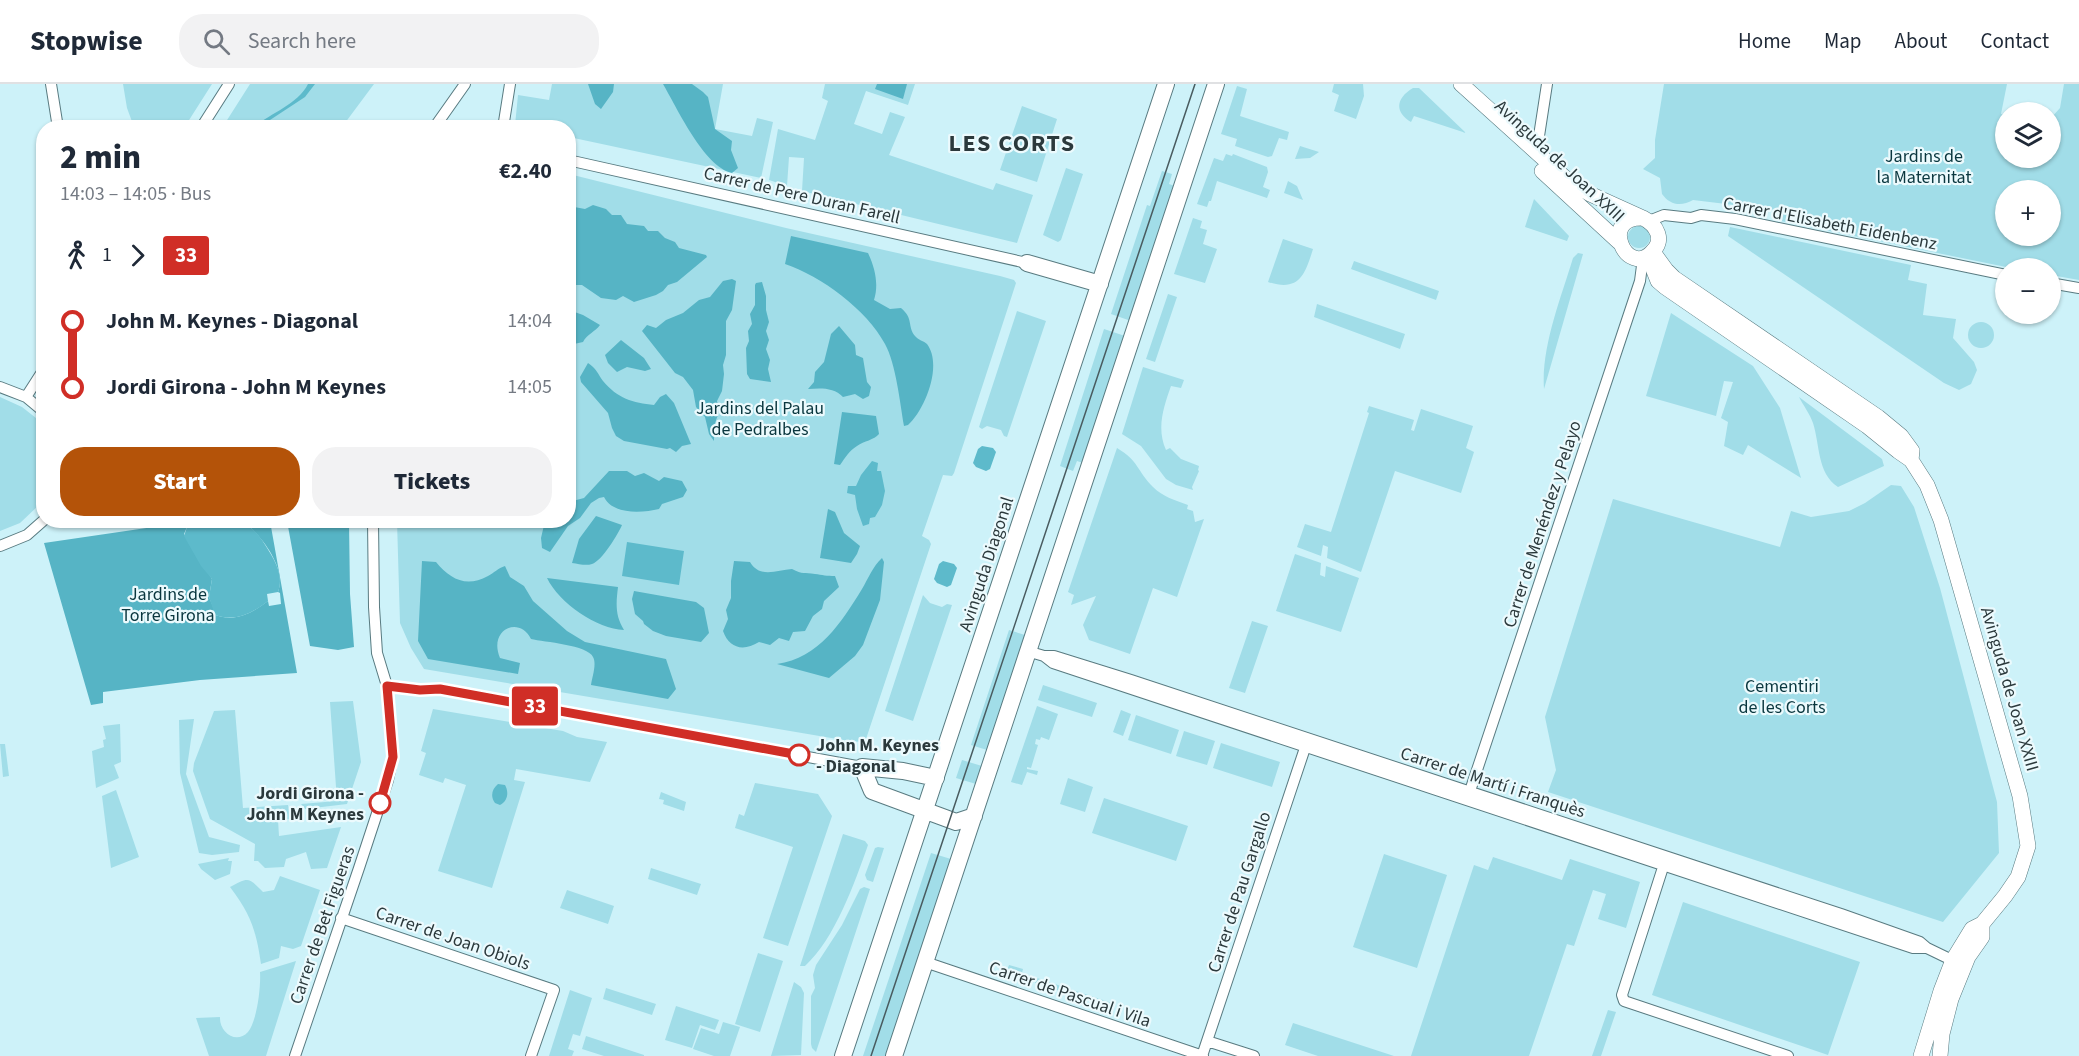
<!DOCTYPE html>
<meta charset="utf-8">
<style>
:root{--surface:#fff;--page:#f2f2f3;--text:#1f2937;--muted:#747a83;--line:#e0e1e3;--accent:#b45309}
body{margin:0;font-family:"Source Sans 3",sans-serif;background:var(--page);color:var(--text);height:100vh;display:flex;flex-direction:column;font-size:22px;white-space:nowrap}
*{box-sizing:border-box;margin:0}
p{font-size:20px;color:var(--muted)}
.icon{flex:none;width:33px;height:33px;fill:none;stroke:currentColor;stroke-width:2;stroke-linecap:round;stroke-linejoin:round}
.map{position:relative;flex:1;overflow:hidden}
.details{position:absolute;left:36px;top:36px;width:540px;height:408px;display:flex;flex-direction:column;background:var(--surface);border-radius:24px;box-shadow:0 2px 4px #0004}
.details>*{flex:none}
.badge{padding:0 12px;border-radius:4px;font-size:21px;line-height:39px}
.fabs{position:absolute;left:1995px;top:18px;display:grid;gap:12px}
.fabs a{display:grid;place-items:center;width:66px;height:66px;border-radius:50%;background:var(--surface);box-shadow:0 2px 4px #0004;font-size:30px}
.map>.badge{position:absolute;translate:-50% -50%;box-shadow:0 0 0 3px #fff}
.legs{display:flex;align-items:center;gap:9px;height:66px;padding:0 24px;font-size:20px}
.legs p{margin-inline-start:auto}
.summary{display:flex;align-items:center;justify-content:space-between;height:102px;padding:0 24px}
h1{font-size:33px;font-weight:800;line-height:45px}
.action{display:flex;gap:12px;margin-top:auto;padding:12px 24px}
.action a{flex:1;height:69px;border-radius:24px;background:var(--accent);color:#fff;font-size:24px;font-weight:800;line-height:69px;text-align:center}
.action a+a{background:var(--page);color:var(--text)}
ul{padding:0 24px;list-style:none}
li{display:flex;align-items:center;gap:21px;height:66px;font-size:22px}
li i{display:grid;place-items:center;width:9px;height:100%;margin:0 8px;background:currentColor}
li i::after{content:'';width:15px;height:15px;margin:-8px;border:4px solid;border-radius:50%;background:var(--surface)}
li p{margin-inline-start:auto}
li:first-child i{background:linear-gradient(#0000 50%,currentColor 0)}
li:last-child i{background:linear-gradient(currentColor 50%,#0000 0)}
header{display:flex;align-items:center;gap:36px;box-sizing:border-box;height:84px;padding:0 30px;background:var(--surface);border-bottom:2px solid var(--line)}
header strong{font-size:28px}
nav{display:flex;gap:33px;margin-inline-start:auto;font-size:21px}
.search{width:420px;height:54px;background:var(--page);display:flex;align-items:center;gap:15px;box-sizing:border-box;padding:0 21px;border-radius:24px;color:var(--muted);font-size:22px}
.map>svg:first-child{display:block}
.green{fill:#a1dde8;fill-rule:evenodd}
.forest{fill:#56b4c5}
.water{fill:#5dbacb}
.lines{fill:none;stroke-linecap:round;stroke-linejoin:round}
.street-casing{stroke:#597b81;stroke-width:12}
.secondary-casing{stroke:#597b81;stroke-width:16}
.primary-casing{stroke:#597b81;stroke-width:18}
.street{stroke:#fff;stroke-width:10}
.secondary{stroke:#fff;stroke-width:15}
.primary{stroke:#fff;stroke-width:16}
.tram{stroke:#495b5f;stroke-width:1.5}
.line-1-casing{stroke:#fff;stroke-width:14}
.line-1{stroke:#d02e26;stroke-width:9}
.stop-1-dot{fill:#fff;stroke:#d02e26;stroke-width:3}
.labels{text-anchor:middle;stroke-width:4.5;stroke-linejoin:round;paint-order:stroke}
.park-label{font-size:18px;fill:#0a373f;stroke:#ecfafd}
.street-label{font-size:18px;fill:#2b393c;stroke:#ecfafd}
.stop-label{font-size:18px;font-weight:bold;fill:#2b393c;stroke:#ecfafd;text-anchor:start}
.district-label{font-size:24px;font-weight:bold;letter-spacing:1.5px;fill:#2b393c;stroke:#ecfafd}
</style>
<header>
<strong>Stopwise</strong>
<div class="search"><svg class="icon" aria-label="search" viewBox="0 0 24 24"><circle cx="10" cy="10" r="6"/><path d="M15 15l6 6"/></svg>Search here</div>
<nav><a>Home</a><a>Map</a><a>About</a><a>Contact</a></nav>
</header>
<div class="map">
<svg width="2079" height="972" viewBox="0 0 2079 972">
<rect width="100%" height="100%" fill="#cdf2f9"/>
<path class="green" d="M123,0H212L184,44L134,43L127,24Z
M250,0H374L342,43L222,44Z
M552,0H723L715,45L752,52L757,34L773,38L761,94L569,53L568,44H527L515,41L518,11L549,16Z
M825,0H915L908,21L866,7L854,40L882,50L890,28L905,33L889,71L993,106L996,99L1033,111L1017,159L802,107L804,74L789,73L787,102L769,96L778,45L815,56L828,17L822,14Z
M1334,0H1363L1364,12L1356,35L1334,27L1339,11L1332,8Z
M1664,0H2007L2001,30L2005,31L2006,74H2050L2051,34L2060,24L2064,0H2079V196L2051,191L2050,184H2011L1775,136L1776,126L1693,116C1681,123 1670,121 1662,110L1660,94L1643,85L1655,74V56ZM2006,106H2050V152H2006Z
M1237,2L1247,5L1240,32L1289,48L1287,56L1279,54L1272,72L1268,73L1235,62L1237,55L1221,50Z
M1413,4H1419L1466,49L1414,32L1411,38C1394,28 1396,14 1413,4Z
M1022,22L1057,35L1037,98L1000,86Z
M1300,62L1319,68L1310,74L1295,75Z
M1226,70L1232,72L1233,70L1267,83L1268,88L1263,103L1270,106L1267,114L1217,97L1211,117H1209L1207,123L1197,120L1214,74L1223,77Z
M1066,84L1083,90L1061,156L1058,158L1043,151Z
M1162,87L1172,90L1169,100L1175,102L1131,237L1111,230L1147,121L1150,122Z
M569,90L786,144L1000,192L1014,196L1016,199L954,389L952,392L943,391L922,452L929,456L931,460L866,655L863,658L849,657L424,585L411,564L400,539L397,437L568,436Z
M1288,97L1297,102L1303,116L1284,109Z
M1534,115L1569,152L1567,157L1525,143Z
M1193,134L1202,137L1200,144L1207,146L1203,160L1217,165L1205,199L1174,190Z
M1628 153a11 11 0 1 1 22 0a11 11 0 1 1-22 0Z
M1730,143L1911,181L1908,196L1927,200L1923,231L1956,235L1953,254L1974,278L1977,286L1971,300L1959,306L1944,299L1728,152Z
M1283,155L1313,165C1305,191 1299,208 1268,198Z
M1578,169L1583,170L1544,305C1541,263 1561,214 1573,174Z
M1354,177L1439,207L1436,216L1351,185Z
M1168,210L1177,213L1155,278L1146,275Z
M1317,220L1405,250L1400,265L1314,233Z
M1017,227L1046,237L1007,353L1004,352L1001,346L987,342L982,345L979,343Z
M1671,229L1753,282L1780,324L1801,394L1748,361L1743,371L1724,362L1728,338L1721,334L1733,298L1724,297L1716,332L1646,312Z
M1968 251a13 13 0 1 1 26 0a13 13 0 1 1-26 0Z
M1104,245L1125,252L1083,379L1077,377L1073,387L1060,382Z
M1143,283L1184,296L1181,304L1171,302C1164,322 1156,344 1166,366L1170,364L1181,375L1199,382L1198,386L1199,387L1192,403L1193,406L1176,401L1166,395L1141,362L1122,350Z
M0,313L22,323L36,334L43,346L44,412L38,422L20,439L0,447Z
M1799,313L1882,375L1884,382L1838,403C1817,389 1820,361 1813,339C1810,330 1803,321 1799,313Z
M1369,322L1414,336L1411,346L1414,347L1421,325L1473,342L1466,364L1474,368L1461,409L1395,387L1361,488L1327,474L1328,463L1323,461L1321,472L1297,463L1305,440L1331,448L1369,329L1367,328Z
M1117,364C1139,377 1137,387 1153,403C1163,413 1175,416 1188,421L1187,425L1193,427L1195,438L1204,435L1177,513L1153,504L1130,570L1089,556L1083,541L1096,512L1071,521L1074,511L1068,508Z
M1891,401L1901,402L1914,423L1940,504L1997,718L1999,769L1943,838L1548,708L1556,686L1545,633L1613,415L1780,463L1791,427L1811,433L1849,427L1865,419Z
M1295,470L1321,479L1320,491L1325,493L1326,482L1359,494L1341,548L1276,527Z
M923,511L930,519L942,523L947,520L952,521L913,637L885,627Z
M1252,537L1268,542L1245,609L1229,604Z
M1009,546L1025,551L987,666L971,661Z
M1043,601L1097,619L1092,633L1038,616Z
M353,617L361,678L347,720L305,725L301,720L337,717L330,618Z
M1037,622L1058,630L1049,656L1041,653L1040,656L1036,655L1035,660L1038,661L1031,684L1027,683V685L1038,687L1037,691L1027,688L1022,701L1011,698Z
M433,625L563,647L577,653L607,658L590,698L516,685L514,696L525,698L492,804L438,787L466,701L445,694L443,699L419,691L426,669L421,667Z
M235,626L243,724L288,721L289,728L294,735L278,736L279,752L341,743L327,784L311,785L306,768L286,775L284,783L265,784L258,777H254L255,760L210,735L193,687L194,679L214,627Z
M1121,626L1131,630L1123,652L1113,648Z
M1136,631L1179,646L1171,670L1128,656Z
M194,635L186,690L209,753L240,761L239,768L212,771L199,769L180,689L179,636Z
M120,640L121,678L114,681L119,694L96,704L92,667L104,663L103,656L106,655L103,642Z
M1184,647L1215,657L1207,681L1176,672Z
M1221,659L1280,678L1272,703L1213,684Z
M0,660H5L9,692L3,693Z
M962,676L982,682L976,700L956,694Z
M1068,694L1093,703L1085,728L1060,720Z
M755,699L818,710L832,732L788,862L763,854L793,763L735,744L739,730L744,732Z
M116,706L139,773L111,784L102,712Z
M661,708L686,718L684,727L663,720L664,716L659,715Z
M1104,714L1188,742L1176,777L1092,749Z
M843,750L865,757L868,761C855,798 835,855 805,882H800Z
M878,763L884,764L873,798L867,796L865,791L875,764Z
M931,769L951,775L886,972H863Z
M1384,770L1447,791L1417,884L1353,863Z
M1493,773L1562,796L1570,775L1640,798L1626,844L1598,835L1606,810L1593,806L1574,862L1567,860L1529,972H1411L1474,781L1488,786Z
M229,774L228,777H232L230,790L215,796L201,785L198,780Z
M651,784L701,800L697,811L648,795Z
M280,792L320,806L301,862L293,865L281,862L279,874L261,880C256,846 251,831 230,803C249,793 248,793 263,808L274,806Z
M864,803L870,805L816,968L812,964L811,960V912L815,904L813,891L816,881L842,841L860,805Z
M567,806L614,822L608,840L560,824Z
M1683,818L1860,878L1828,971L1652,911Z
M758,869L783,877L760,948L735,940Z
M296,877L266,972H209L196,934L220,933C219,948 236,961 248,948C257,937 261,903 260,888Z
M1009,881L1023,885L1022,889L1112,919L1110,924L1006,889Z
M794,898L801,903L804,909L801,971L771,972Z
M606,904L656,920L652,931L603,915Z
M570,906L592,914L580,952L573,950L568,965L574,967L572,972H549Z
M676,922L719,936L715,946L700,941L692,964L665,956Z
M1608,926L1616,928L1601,972H1592Z
M723,938L740,943L730,972H714L693,965L701,944L719,950Z
M1293,939L1394,972H1318L1285,961Z
M586,952L644,971V972H604L582,965Z"/>
<path class="forest" d="M588,0H614L613,8L601,25L595,20Z
M663,0H692L703,8L708,13L715,45L732,57L731,66L738,84L732,89C704,83 676,22 663,0Z
M877,0H907L903,15L875,5Z
M593,121L606,125L612,131H621L627,140L644,142L648,147H658L665,154L675,158L679,164L706,171L707,173L677,198L668,201L663,207L656,211L634,218L623,212L616,216L601,214L582,201H572L568,198L569,122L585,125Z
M791,152L868,169C875,184 879,200 874,216L890,225L901,224C914,235 907,242 915,252C918,256 924,257 927,260C943,281 925,326 908,341L904,342C900,319 896,280 885,260C867,226 821,192 785,180Z
M732,195L736,197L732,226L726,237V271L723,281L724,290L722,307L717,317L719,328L714,342V357L709,350L705,333L696,323L693,306L683,293L675,289L642,247L647,241L656,244L666,236L683,229L699,216L710,213L723,197Z
M762,198L766,212V226L769,238L766,247L769,256L766,265L770,276L768,285L771,298L750,295L747,290L746,264L749,257L748,247L752,240L750,230L755,221V201L756,199Z
M569,226L583,231L600,241C595,248 587,250 583,258L574,260L569,271Z
M839,242L855,261L856,271L863,274L867,298L871,303L869,312L863,315L855,310L843,313C834,303 820,304 808,305L814,298L815,288L824,278L831,250Z
M621,256L644,274L651,285L645,287L627,283L617,288L608,279L605,271Z
M588,279C596,284 598,290 603,297C617,314 633,319 654,321L660,313L666,310L674,319L691,360L682,362L676,368L670,364L667,365L624,357L616,352L612,344L608,329L581,298L580,293Z
M842,328L876,332L879,350C874,356 864,357 857,362C849,367 845,374 840,381L834,380Z
M609,387H627L635,392L644,389L659,397L664,393L682,397L687,406L683,413L662,420L659,425C642,429 613,431 604,413L599,414L591,419L580,434L568,442L550,468L542,464L541,454L545,437L568,436L569,418L584,414Z
M828,425L835,428L844,449L860,462L857,470L851,479L820,474Z
M596,432L622,441C618,450 602,477 592,480C586,482 579,480 572,479L579,455Z
M251,437H270L297,589L200,596L103,608V619L91,621L44,459L160,442L196,440L187,443L184,450L212,495L209,513L214,525L213,530C234,539 251,530 268,517L269,522L281,520L280,509L278,508C286,486 266,458 250,443Z
M287,437H349L350,510L354,563L338,566L310,562Z
M882,474L884,478L880,516L863,561L855,572L829,594L777,580C819,574 841,539 862,505C868,495 873,482 882,474Z
M422,477L436,478C450,495 466,504 488,492C494,489 498,484 505,482L510,493L524,502L533,517L567,547L585,558L666,575L676,605L668,615L591,601C592,593 597,580 593,573C588,561 544,558 531,555C519,531 488,546 500,574L520,579L518,590L428,575L418,557Z
M734,477L750,478C760,495 777,486 792,485C803,491 804,488 815,490C822,491 827,492 835,492L839,503L824,517L822,525L813,532L805,547L793,548L789,557L779,554L770,561L759,558C743,568 729,564 723,547L728,535L726,526L731,514V497Z
M547,494L618,503C616,519 615,532 624,546C597,545 559,519 547,494Z
M634,507L696,518L704,524L709,549L701,558L666,552L653,547L644,540L643,537L635,530L632,515Z"/>
<path class="water" d="M308,0H315L305,13L270,36L261,43H254C271,29 298,20 308,0Z
M569,340C579,350 577,369 569,381Z
M982,362L993,364L996,368L990,385L986,387L976,383L973,379L978,365Z
M872,377L878,379L877,387H881L885,407L882,421L875,433L870,434L869,440L863,442L857,425L855,411L847,409L848,402H856L861,391Z
M196,440C210,440 236,440 249,443C254,445 259,452 262,456C272,472 285,489 278,508L267,510L268,517C251,530 236,538 215,531L209,513L212,495L201,482L184,452L187,443Z
M627,458L684,467L679,501L622,492Z
M943,477L954,480L957,484L951,501L947,503L937,499L934,495L939,480Z
M498,700L505,701C509,708 508,717 500,721L495,719C490,712 492,705 498,700Z"/>
<g class="lines">
<defs>
<path id="street" d="M51,0L58,44
M201,44L229,0
M434,44L465,0
M503,44L510,0
M1539,71V52L1547,0
M568,76L1027,179
M1649,137L1664,131L1691,134L1701,131L1735,135L2006,191
M2050,199L2079,204
M0,303L26,313L44,328
M26,313L44,285
M0,462L27,451L44,436
M1027,567L1044,572H1054L1131,596L1841,830L1920,858L1927,864L1958,879
M1044,572L1053,579L1913,864H1927
M387,602L420,606L440,605L862,683
M1468,713L1640,197L1643,174
M1665,777L1622,911L1624,917L1788,972
M341,834L554,906L531,972
M925,878L1203,972
M1207,957L1254,972
M295,972L359,784L388,696L393,673L387,602L377,569L374,523L373,436
M1202,972L1307,658"/>
<path id="secondary" d="M1461,0L1564,93L1590,110L1643,134C1657,141 1665,156 1652,168C1627,195 1598,132 1643,134
M1542,87L1619,158
M1653,168L1666,186L1674,194L1878,333L1901,352L1912,367L1911,376
M1648,172L1658,197L1665,203L1867,342L1898,367L1911,376L1927,401L1941,436L2020,712L2028,762L2018,793L2005,812L1982,840L1972,845L1953,876L1941,907L1921,972
M1940,972L1942,950L1951,915L1968,873L1982,853V840"/>
<path id="primary" d="M1027,179L1100,200
M936,694L903,687L862,683L872,707L956,738L974,732
M843,972L1166,0
M894,972L1216,0"/>
</defs>
<use href="#street" class="street-casing"/>
<use href="#secondary" class="secondary-casing"/>
<use href="#primary" class="primary-casing"/>
<use href="#street" class="street"/>
<use href="#secondary" class="secondary"/>
<use href="#primary" class="primary"/>
<path class="tram" d="M871,972L1195,0"/>
</g>
<g class="lines">
<defs>
<path id="line-1" d="M380,719L393,673L387,602L420,606L440,605L799,671"/>
</defs>
<use href="#line-1" class="line-1-casing"/>
<use href="#line-1" class="line-1"/>
</g>
<g class="stop-1-dot">
<circle cx="799" cy="671" r="10"/>
<circle cx="380" cy="719" r="10"/>
</g>
<g class="labels">
<g class="park-label">
<text x="1924" y="78">Jardins de<tspan x="1924" dy="21">la Maternitat</tspan></text>
<text x="760" y="330">Jardins del Palau<tspan x="760" dy="21">de Pedralbes</tspan></text>
<text x="168" y="516">Jardins de<tspan x="168" dy="21">Torre Girona</tspan></text>
<text x="1782" y="608">Cementiri<tspan x="1782" dy="21">de les Corts</tspan></text>
</g>
<g class="street-label">
<text transform="translate(1560 77) rotate(43)" y="6">Avinguda de Joan XXIII</text>
<text transform="translate(802 111) rotate(13)" y="6">Carrer de Pere Duran Farell</text>
<text transform="translate(1830 139) rotate(11)" y="6">Carrer d'Elisabeth Eidenbenz</text>
<text transform="translate(1542 440) rotate(-72)" y="6">Carrer de Menéndez y Pelayo</text>
<text transform="translate(986 480) rotate(-72)" y="6">Avinguda Diagonal</text>
<text transform="translate(2010 605) rotate(74)" y="6">Avinguda de Joan XXIII</text>
<text transform="translate(1493 698) rotate(18)" y="6">Carrer de Martí i Franquès</text>
<text transform="translate(1239 808) rotate(-72)" y="6">Carrer de Pau Gargallo</text>
<text transform="translate(322 841) rotate(-71)" y="6">Carrer de Bet Figueras</text>
<text transform="translate(453 854) rotate(19)" y="6">Carrer de Joan Obiols</text>
<text transform="translate(1070 910) rotate(19)" y="6">Carrer de Pascual i Vila</text>
</g>
<g class="stop-label">
<text x="816" y="667">John M. Keynes<tspan x="816" dy="21">- Diagonal</tspan></text>
<text x="364" y="715" text-anchor="end">Jordi Girona -<tspan x="364" dy="21">John M Keynes</tspan></text>
</g>
<g class="district-label">
<text x="1012" y="67">LES CORTS</text>
</g>
</g>
</svg>
<div class="fabs">
<a><svg class="icon" aria-label="layers" viewBox="0 0 24 24"><path d="M12 4l9 5-9 5-9-5zM3 14l9 5 9-5"/></svg></a>
<a>+</a>
<a>−</a>
</div>
<b class="badge" style="left:535px;top:622px;background:#d02e26;color:#fff">33</b>
<section class="details">
<div class="summary"><div><h1>2 min</h1><p>14:03 – 14:05 · Bus</p></div><b>€2.40</b></div>
<div class="legs"><svg class="icon" aria-label="walk" viewBox="0 0 24 24"><circle cx="13" cy="4" r="2"/><path d="M13 8l-2 6 4 7M11 14l-3 7M7 12l3-4h3l4 4"/></svg>1<svg class="icon" aria-label="forward" viewBox="0 0 24 24"><path d="M9 5l7 7-7 7"/></svg><b class="badge" style="background:#d02e26;color:#fff">33</b></div>
<ul>
<li><i style="color:#d02e26"></i><b>John M. Keynes - Diagonal</b><p>14:04</p></li>
<li><i style="color:#d02e26"></i><b>Jordi Girona - John M Keynes</b><p>14:05</p></li>
</ul>
<div class="action"><a>Start</a><a>Tickets</a></div>
</section>
</div>
